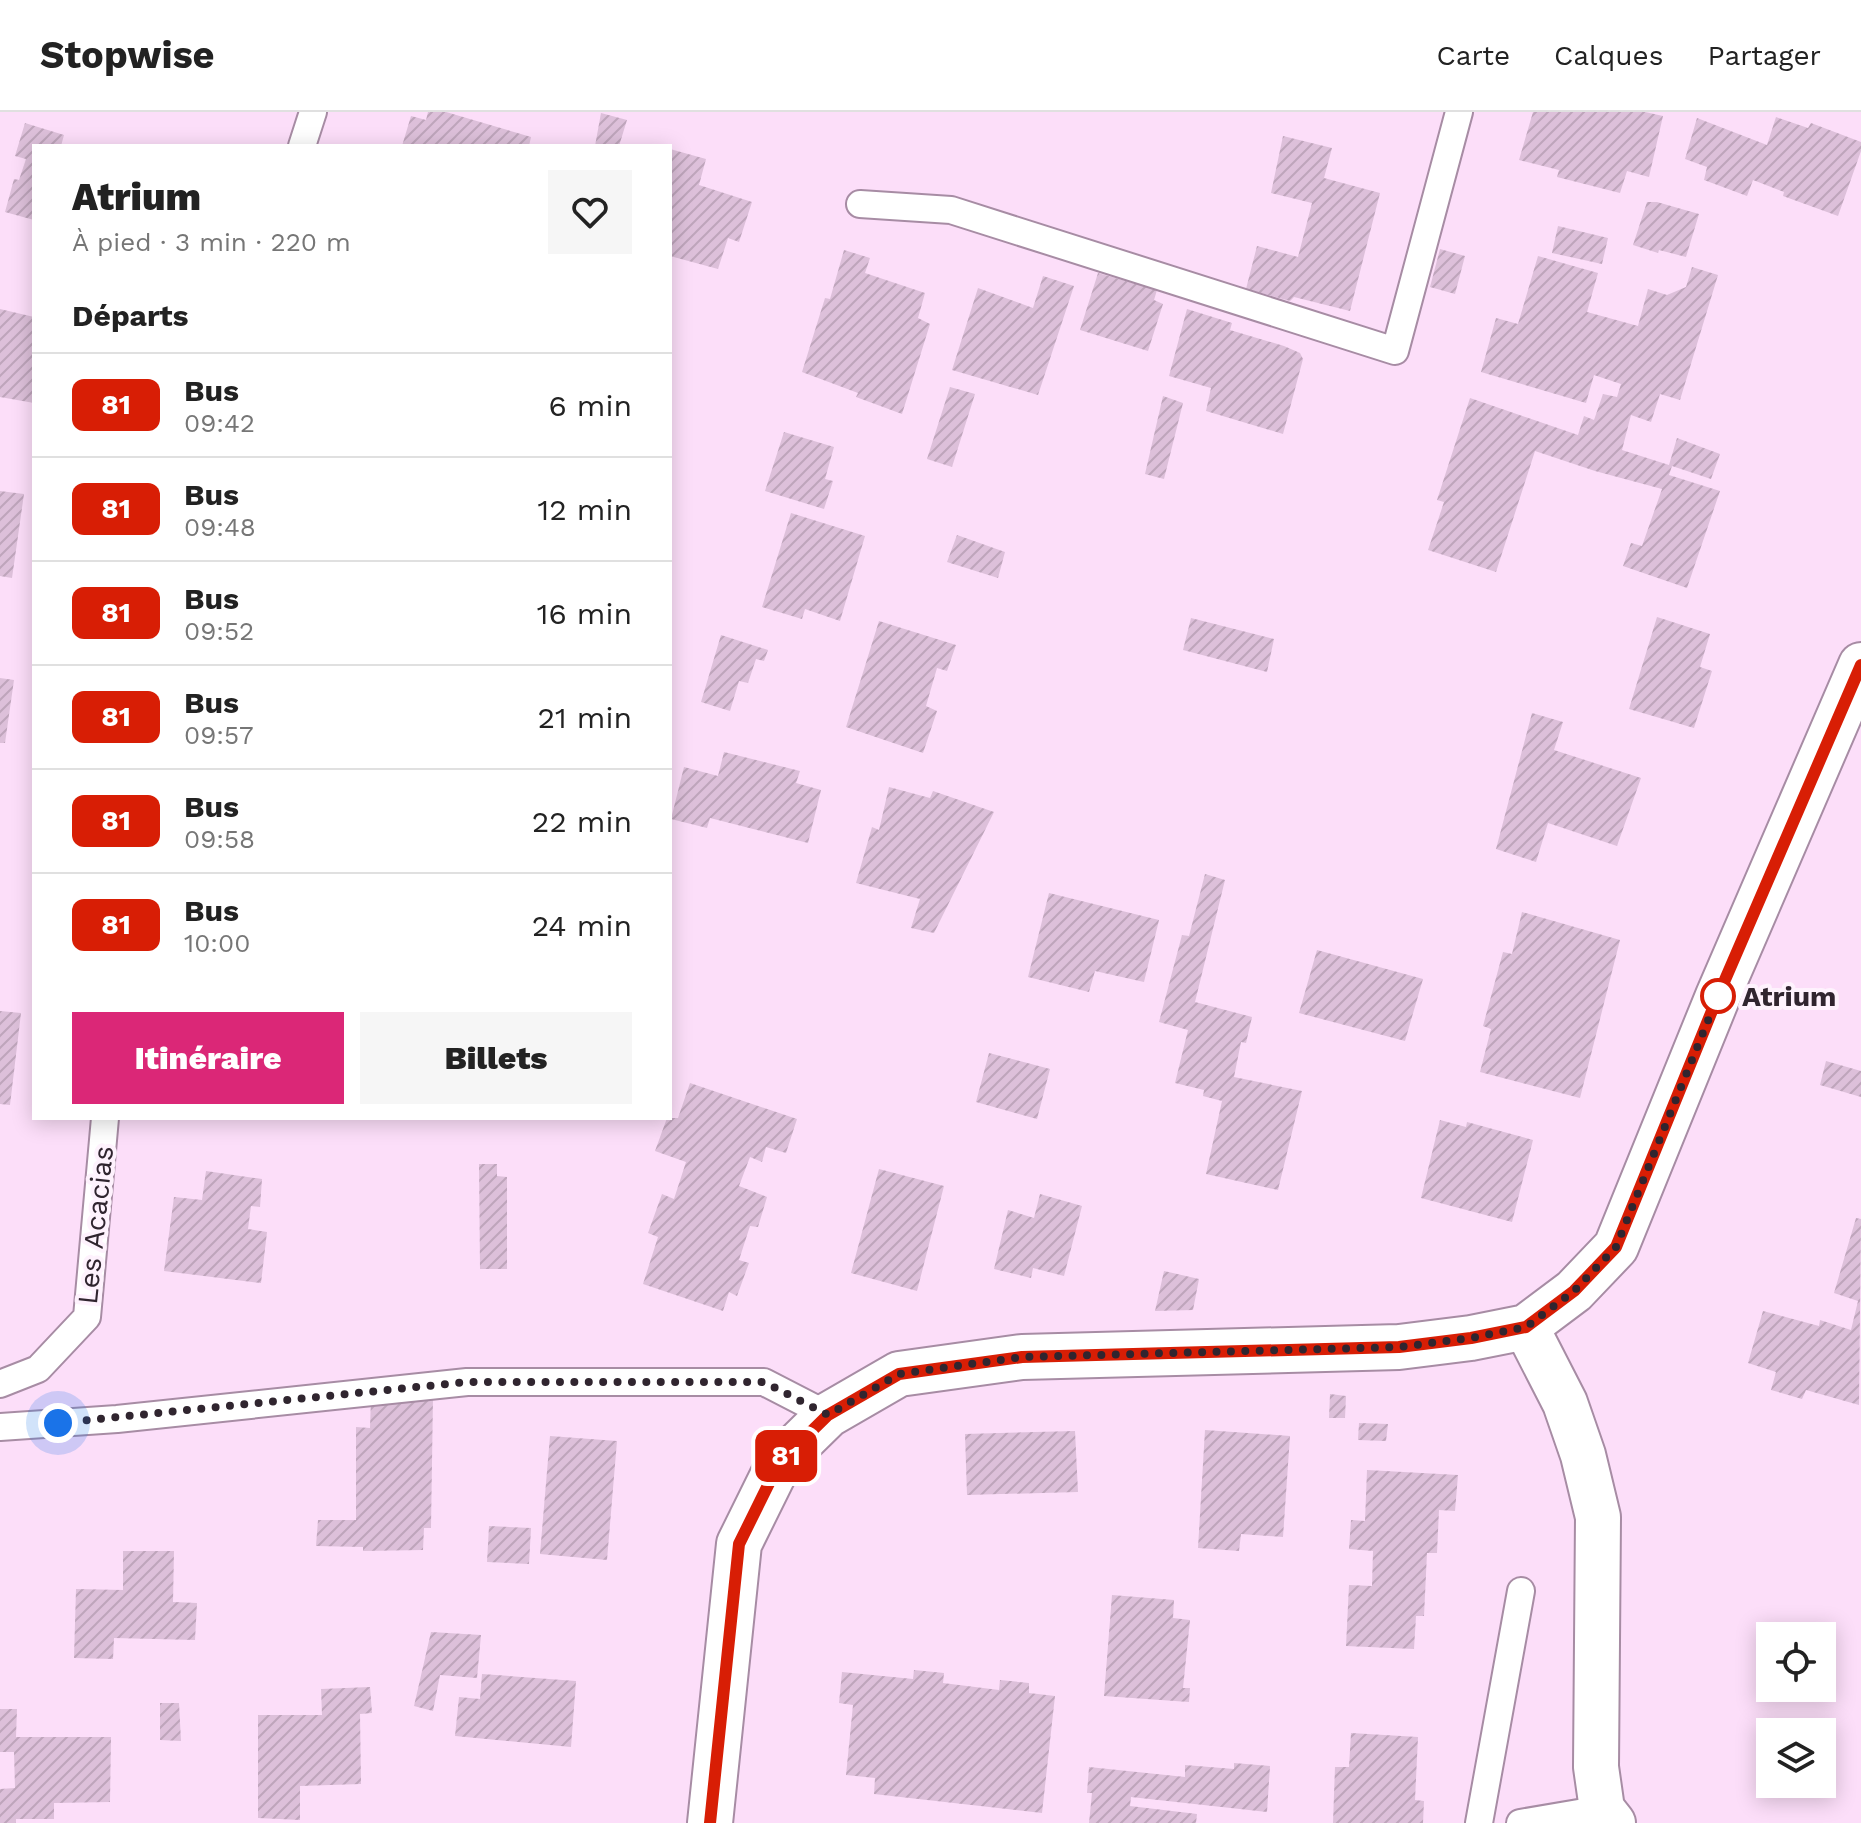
<!DOCTYPE html>
<html lang="fr">
<meta charset="utf-8">
<style>
:root{--surface:#fff;--page:#f6f6f6;--text:#222;--muted:#767676;--line:#e0e0e0;--accent:#db2777}
body{margin:0;font-family:"Work Sans",sans-serif;background:var(--page);color:var(--text);height:100vh;display:flex;flex-direction:column;font-size:30px;white-space:nowrap}
*{box-sizing:border-box;margin:0}
p{font-size:26px;color:var(--muted)}
.icon{flex:none;width:44px;height:44px;fill:none;stroke:currentColor;stroke-width:2;stroke-linecap:round;stroke-linejoin:round}
.map{position:relative;flex:1;overflow:hidden}
.details{position:absolute;left:32px;top:32px;width:640px;height:976px;display:flex;flex-direction:column;background:var(--surface);border-radius:0px;box-shadow:0 4px 20px #0003}
.details>*{flex:none}
.badge{padding:0 16px;border-radius:12px;font-size:28px;line-height:52px}
.fabs{position:absolute;left:1756px;top:1510px;display:grid;gap:16px}
.fabs a{display:grid;place-items:center;width:80px;height:80px;border-radius:0px;background:var(--surface);box-shadow:0 4px 20px #0003;font-size:40px}
.you{position:absolute;width:40px;height:40px;margin:-20px;border:6px solid #fff;border-radius:50%;background:#1a73e8;box-shadow:0 0 0 12px #1a73e833}
.map>.badge{position:absolute;translate:-50% -50%;box-shadow:0 0 0 4px #fff}
h2{padding:0 40px;font-size:30px;line-height:72px}
.round{display:grid;place-items:center;flex:none;width:84px;height:84px;border-radius:0px;background:var(--page)}
.summary{display:flex;align-items:center;justify-content:space-between;height:136px;padding:0 40px}
h1{font-size:38px;font-weight:800;line-height:60px}
.primary-button{display:flex;gap:16px;margin-top:auto;padding:16px 40px}
.primary-button a{flex:1;height:92px;border-radius:0px;background:var(--accent);color:#fff;font-size:32px;font-weight:800;line-height:92px;text-align:center}
.primary-button a+a{background:var(--page);color:var(--text)}
ul{padding:0;list-style:none}
li{display:flex;align-items:center;gap:24px;height:104px;padding:0 40px;border-top:2px solid var(--line)}
li div{flex:1}
li b{display:block;font-size:30px}
li em{font-style:normal}
li .badge{min-width:88px;font-weight:700;text-align:center}
header{display:flex;align-items:center;gap:48px;box-sizing:border-box;height:112px;padding:0 40px;background:var(--surface);border-bottom:2px solid var(--line)}
header strong{font-size:38px}
nav{display:flex;gap:44px;margin-inline-start:auto;font-size:28px}
.map>svg:first-child{display:block}
.building{fill:url(#building-hatch)}
.lines{fill:none;stroke-linecap:round;stroke-linejoin:round}
.lane-casing{stroke:#a78ca4;stroke-width:30}
.street-casing{stroke:#a78ca4;stroke-width:48}
.secondary-casing{stroke:#a78ca4;stroke-width:48}
.lane{stroke:#fff;stroke-width:26}
.street{stroke:#fff;stroke-width:44}
.secondary{stroke:#fff;stroke-width:44}
.line-casing{stroke:#fff;stroke-width:18}
.line{stroke:#d81e05;stroke-width:12}
.walk{stroke:#30252f;stroke-width:8;stroke-dasharray:0 14.4}
.stop-dot{fill:#fff;stroke:#d81e05;stroke-width:4}
.labels{text-anchor:middle;stroke-width:8;stroke-linejoin:round;paint-order:stroke}
.stop-label{font-size:28px;font-weight:bold;fill:#30252f;stroke:#fef2fd;text-anchor:start}
.street-label{font-size:28px;fill:#30252f;stroke:#fef2fd}
</style>
<header>
<strong>Stopwise</strong>
<nav><a>Carte</a><a>Calques</a><a>Partager</a></nav>
</header>
<div class="map">
<svg width="1861" height="1711" viewBox="0 0 1861 1711">
<defs>
<pattern id="building-hatch" width="6" height="6" patternUnits="userSpaceOnUse" patternTransform="scale(2)"><rect width="6" height="6" fill="#ddc0da"/><path d="M-1 1l2-2M0 6l6-6M5 7l2-2" fill="none" stroke="#bea5bb"/></pattern>
</defs>
<rect width="100%" height="100%" fill="#fcdef9"/>
<path class="building" d="M428,0H446L531,25L529,34H402L411,4L426,8Z
M1533,0H1645L1663,4L1649,65L1627,59L1620,81L1557,65L1559,58L1519,48Z
M601,1L627,8L619,34H595Z
M1776,5L1808,16L1811,11L1861,30V39L1838,104L1783,84L1784,80L1753,68L1747,84L1704,68L1707,55L1685,47L1697,6L1767,33Z
M25,11L64,23L61,34H34V108L5,100L14,67L19,68L26,47L15,44Z
M1283,24L1332,36L1324,66L1380,81L1350,199L1294,185L1290,189L1246,177L1257,134L1298,145L1312,91L1271,81Z
M670,37L706,47L699,73L752,90L739,130L728,126L718,157L670,144Z
M1647,90H1657L1699,102L1686,145L1659,138L1658,141L1633,133Z
M1558,114L1608,126L1602,152L1552,141Z
M1440,137L1465,144L1455,182L1430,175Z
M844,138L870,146L865,161L925,181L918,206L930,212L902,302L856,285L858,281L802,260L825,186L830,187Z
M1538,144L1598,161L1587,200L1638,214L1648,177L1667,183L1686,175L1692,155L1718,163L1680,288L1660,282L1651,310L1631,303L1622,338L1669,353L1677,326L1720,342L1711,367L1672,354L1669,363L1720,379L1687,476L1623,454L1631,431L1642,434L1662,377L1595,359L1535,339L1496,460L1428,438L1444,390L1437,388L1470,286L1578,323L1584,304L1594,308L1603,282L1617,285L1621,272L1594,263L1586,291L1481,260L1496,206L1518,212Z
M1098,161L1157,178L1154,188L1163,192L1148,239L1080,218Z
M1043,164L1074,174L1038,283L952,258L978,176L1033,196Z
M0,197L34,205V291L0,285Z
M1187,197L1232,211L1230,218L1284,234L1300,241L1303,247L1283,322L1206,299L1211,276L1169,264Z
M950,275L975,282L952,355L927,347Z
M1163,284L1183,291L1164,367L1145,362Z
M784,320L834,335L825,367L833,369L824,397L765,379Z
M0,379L24,382L12,466L0,464Z
M791,401L865,424L840,509L805,497L802,507L762,495Z
M957,423L1005,440L998,466L947,450Z
M1657,505L1710,522L1700,555L1712,559L1694,616L1629,597Z
M1191,506L1274,527L1267,560L1183,538Z
M879,509L956,533L947,559L937,556L926,594L937,599L923,641L846,615Z
M721,523L768,538L764,549L756,547L748,571L739,569L730,599L701,590Z
M0,566L14,568L5,631H0Z
M1532,601L1563,610L1554,638L1641,666L1617,734L1548,711L1536,750L1496,737Z
M724,640L800,659L796,671L821,678L808,731L710,706L707,716L671,707L684,655L718,664Z
M889,675L930,686L933,679L994,700L934,821L911,816L920,787L856,771L872,715L879,718Z
M1205,762L1225,768L1195,890L1252,905L1246,931L1241,930L1234,965L1302,979L1278,1078L1206,1062L1222,989L1203,984L1204,978L1175,971L1188,918L1159,910L1182,823L1189,824Z
M1049,781L1159,808L1144,870L1095,859L1089,880L1028,865Z
M1522,800L1620,828L1580,986L1480,960L1491,917L1483,914L1503,840L1512,842Z
M1317,838L1423,867L1405,929L1299,901Z
M0,899L21,901L10,993L0,992Z
M989,941L1050,957L1037,1007L976,990Z
M1826,949L1861,959V985L1820,973Z
M690,971L797,1007L786,1041L766,1035L762,1050L750,1045L739,1074L767,1085L758,1115L750,1114L739,1148L749,1151L737,1184L729,1180L723,1199L643,1172L658,1125L648,1121L662,1082L674,1087L686,1050L655,1039L667,1006H678Z
M1440,1008L1466,1015L1467,1010L1533,1028L1512,1110L1421,1086Z
M479,1052H497V1064L507,1065V1157H480Z
M879,1057L944,1074L917,1179L851,1161Z
M206,1059L262,1067L260,1095L251,1094L248,1117L267,1120L261,1171L164,1159L174,1085L202,1088Z
M1040,1082L1082,1094L1064,1164L1033,1156L1031,1166L994,1157L1008,1098L1034,1106Z
M1856,1106L1861,1107L1859,1293L1806,1278L1802,1287L1771,1278L1776,1260L1748,1251L1763,1199L1819,1214L1820,1208L1851,1218L1858,1189L1834,1181Z
M1164,1159L1199,1167L1193,1198L1155,1199Z
M1330,1282L1346,1284L1345,1306H1329Z
M371,1286H433L431,1416H424L423,1438L363,1439V1435L316,1434L318,1408H356V1315L370,1316Z
M1359,1311L1388,1312L1386,1329L1358,1328Z
M1205,1318L1290,1324L1283,1425L1241,1422L1239,1439L1198,1436Z
M1075,1319L1078,1380L967,1383L965,1322Z
M550,1324L617,1329L607,1448L540,1442Z
M1367,1358L1458,1363L1455,1399L1439,1398L1437,1441H1427L1424,1504H1416L1414,1537L1346,1534L1349,1473L1372,1474L1373,1439L1349,1437L1351,1408L1365,1409Z
M489,1414L531,1416L529,1452L487,1450Z
M123,1439H174L173,1490L197,1491L195,1528L114,1526L113,1547L74,1546L76,1477L123,1478Z
M1112,1483L1174,1488L1173,1506L1190,1508L1183,1576H1190L1189,1590L1104,1584Z
M431,1520L481,1523L477,1566L440,1563L433,1599L414,1594Z
M914,1558L944,1561L943,1571L999,1578L1000,1568L1029,1571V1581L1055,1584L1042,1701L874,1682L875,1666L846,1663L853,1593L839,1591L842,1560L913,1567Z
M482,1562L576,1569L571,1635L455,1624L459,1585L480,1587Z
M370,1575L372,1601L360,1602L361,1672L300,1674V1708L258,1706V1603H322L321,1577Z
M160,1591H179L181,1629L160,1628Z
M0,1597H17L16,1625H111L110,1690L54,1691V1707H16V1711H0V1677L15,1676L14,1640H0Z
M1351,1621L1418,1625L1415,1688L1424,1689L1423,1711H1333L1335,1655H1349Z
M1234,1651L1270,1654L1267,1700L1131,1685L1130,1694L1197,1702L1196,1711H1089L1092,1681H1087L1089,1655L1185,1665V1653L1234,1657Z"/>
<g class="lines">
<defs>
<path id="lane" d="M302,34L313,0
M860,92L951,98L1395,239L1459,0
M0,1272L38,1257L87,1205L105,1006
M0,1315L117,1307L467,1270H764L828,1303
M1479,1711L1521,1479
M1520,1711L1602,1697"/>
<path id="street" d="M1526,1215L1565,1291L1583,1343L1598,1405L1596,1655L1602,1697L1613,1711"/>
<path id="secondary" d="M710,1711L739,1432L779,1351L828,1303L899,1262L1022,1245L1399,1235L1471,1226L1526,1215L1574,1179L1616,1135L1718,884L1861,553"/>
</defs>
<use href="#lane" class="lane-casing"/>
<use href="#street" class="street-casing"/>
<use href="#secondary" class="secondary-casing"/>
<use href="#lane" class="lane"/>
<use href="#street" class="street"/>
<use href="#secondary" class="secondary"/>
</g>
<g class="lines">
<defs>
<path id="line" d="M710,1711L739,1432L779,1351L828,1303L899,1262L1022,1245L1399,1235L1471,1226L1526,1215L1574,1179L1616,1135L1718,884L1861,553"/>
</defs>
<use href="#line" class="line-casing"/>
<use href="#line" class="line"/>
<path class="walk" d="M58,1311L467,1270H764L828,1303L899,1262L1022,1245L1399,1235L1471,1226L1526,1215L1574,1179L1616,1135L1718,884"/>
</g>
<circle class="stop-dot" cx="1718" cy="884" r="16"/>
<g class="labels">
<g class="stop-label">
<text x="1742" y="894">Atrium</text>
</g>
<g class="street-label">
<text transform="translate(95 1113) rotate(-84)" y="10">Les Acacias</text>
</g>
</g>
</svg>
<div class="fabs">
<a><svg class="icon" aria-label="locate" viewBox="0 0 24 24"><circle cx="12" cy="12" r="6"/><path d="M12 2v4M12 18v4M2 12h4M18 12h4"/></svg></a>
<a><svg class="icon" aria-label="layers" viewBox="0 0 24 24"><path d="M12 4l9 5-9 5-9-5zM3 14l9 5 9-5"/></svg></a>
</div>
<div class="you" style="left:58px;top:1311px"></div>
<b class="badge" style="left:786px;top:1344px;background:#d81e05;color:#fff">81</b>
<section class="details">
<div class="summary"><div><h1>Atrium</h1><p>À pied · 3 min · 220 m</p></div><a class="round"><svg class="icon" aria-label="heart" viewBox="0 0 24 24"><path d="M12 20l-8-8c-3-5 5-10 8-4 3-6 11-1 8 4z"/></svg></a></div>
<h2>Départs</h2>
<ul>
<li><span class="badge" style="background:#d81e05;color:#fff">81</span><div><b>Bus</b><p>09:42</p></div><em>6 min</em></li>
<li><span class="badge" style="background:#d81e05;color:#fff">81</span><div><b>Bus</b><p>09:48</p></div><em>12 min</em></li>
<li><span class="badge" style="background:#d81e05;color:#fff">81</span><div><b>Bus</b><p>09:52</p></div><em>16 min</em></li>
<li><span class="badge" style="background:#d81e05;color:#fff">81</span><div><b>Bus</b><p>09:57</p></div><em>21 min</em></li>
<li><span class="badge" style="background:#d81e05;color:#fff">81</span><div><b>Bus</b><p>09:58</p></div><em>22 min</em></li>
<li><span class="badge" style="background:#d81e05;color:#fff">81</span><div><b>Bus</b><p>10:00</p></div><em>24 min</em></li>
</ul>
<div class="primary-button"><a>Itinéraire</a><a>Billets</a></div>
</section>
</div>
